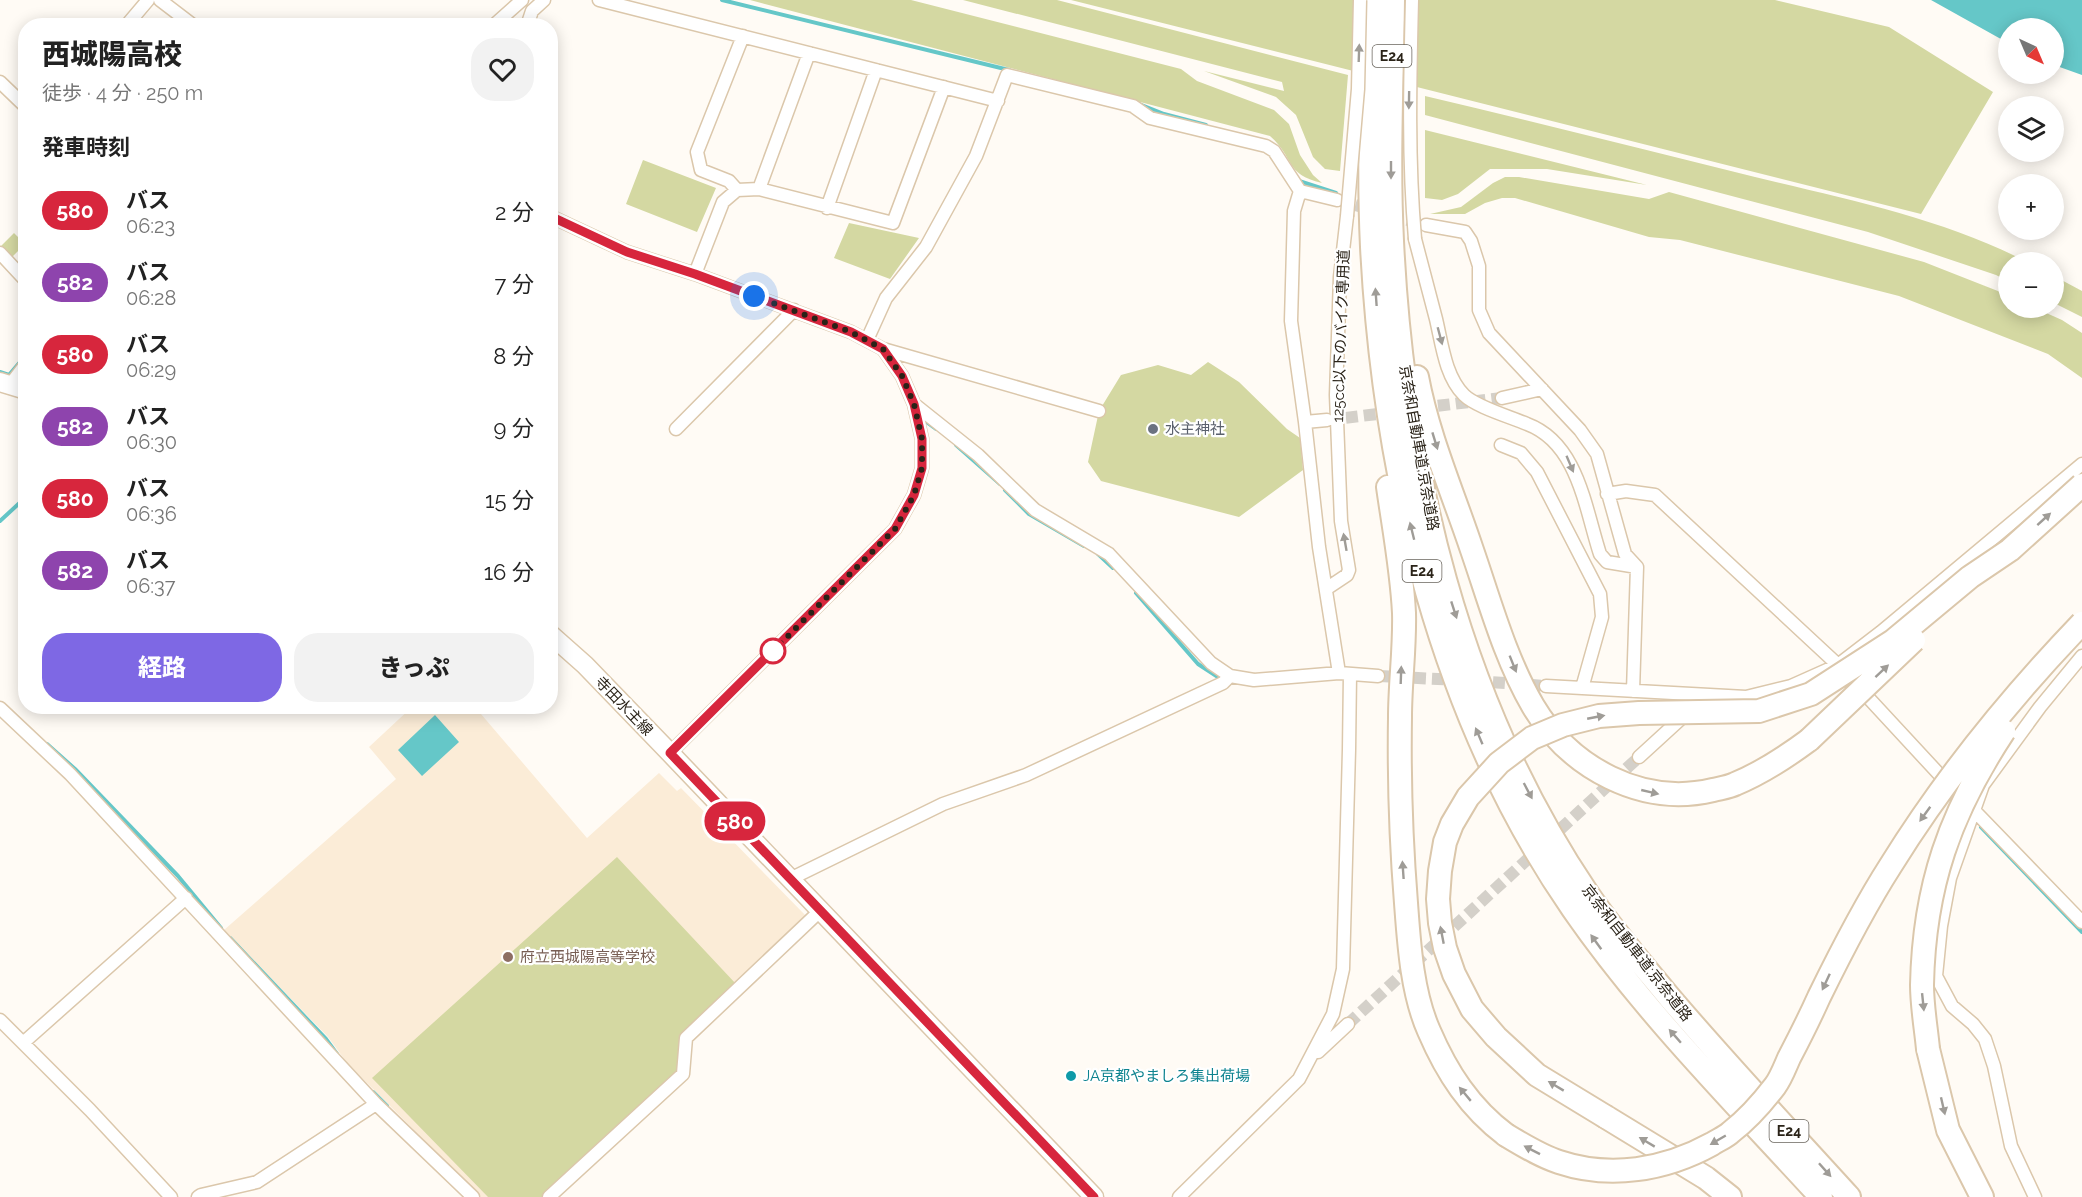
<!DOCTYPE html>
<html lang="ja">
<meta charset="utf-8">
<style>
:root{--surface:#fff;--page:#f2f2f2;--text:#222;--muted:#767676;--accent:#7e68e4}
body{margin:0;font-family:Raleway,"Noto Sans JP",sans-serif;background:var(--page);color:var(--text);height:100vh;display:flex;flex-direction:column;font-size:22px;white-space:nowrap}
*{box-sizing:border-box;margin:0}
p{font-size:20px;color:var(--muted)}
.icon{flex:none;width:33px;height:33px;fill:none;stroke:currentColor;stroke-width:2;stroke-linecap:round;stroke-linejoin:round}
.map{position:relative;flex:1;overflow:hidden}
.sheet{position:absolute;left:18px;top:18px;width:540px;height:696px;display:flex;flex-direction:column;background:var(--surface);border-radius:24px;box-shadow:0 3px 15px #0003}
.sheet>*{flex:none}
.badge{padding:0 12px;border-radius:20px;font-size:21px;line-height:39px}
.needle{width:39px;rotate:136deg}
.buttons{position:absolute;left:1998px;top:18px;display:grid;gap:12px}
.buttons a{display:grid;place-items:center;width:66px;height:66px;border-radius:50%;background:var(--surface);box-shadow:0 3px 15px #0003;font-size:30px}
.you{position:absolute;width:30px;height:30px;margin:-15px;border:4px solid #fff;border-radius:50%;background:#1a73e8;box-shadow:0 0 0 9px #1a73e833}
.map>.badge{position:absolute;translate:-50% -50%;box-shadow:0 0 0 3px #fff}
h2{padding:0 24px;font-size:22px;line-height:54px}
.round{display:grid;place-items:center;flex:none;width:63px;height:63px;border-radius:24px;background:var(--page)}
.summary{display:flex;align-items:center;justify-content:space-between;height:102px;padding:0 24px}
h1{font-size:28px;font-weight:800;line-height:45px}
.action{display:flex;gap:12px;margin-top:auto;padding:12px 24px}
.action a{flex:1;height:69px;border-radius:24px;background:var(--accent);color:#fff;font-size:24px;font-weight:800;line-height:69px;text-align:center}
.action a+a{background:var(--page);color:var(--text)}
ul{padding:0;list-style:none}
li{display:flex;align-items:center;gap:18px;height:72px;padding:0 24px}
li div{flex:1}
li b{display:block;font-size:22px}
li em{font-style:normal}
li .badge{min-width:66px;font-weight:700;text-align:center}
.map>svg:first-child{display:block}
.built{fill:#fbecd7}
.green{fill:#d4d8a2}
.water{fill:#65c7c8}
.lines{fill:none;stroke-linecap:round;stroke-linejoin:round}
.stream{stroke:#65c7c8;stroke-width:4}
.minor-tunnel{stroke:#d4d0c9;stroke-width:12;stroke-dasharray:12 6;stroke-linecap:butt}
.minor-casing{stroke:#dbc7ab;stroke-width:15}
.secondary-casing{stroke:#dbc7ab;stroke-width:21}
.motorway-casing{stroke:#dbc7ab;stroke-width:26}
.minor{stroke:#fff;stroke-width:12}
.secondary{stroke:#fff;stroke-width:18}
.motorway{stroke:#fff;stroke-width:22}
.minor-bridge-casing{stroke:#dbc7ab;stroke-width:15;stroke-linecap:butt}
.motorway-bridge-casing{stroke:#dbc7ab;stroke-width:26;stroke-linecap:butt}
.minor-bridge{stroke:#fff;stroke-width:12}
.motorway-bridge{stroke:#fff;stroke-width:22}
.oneway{fill:#9f9c97}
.line-casing{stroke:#fff;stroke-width:14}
.line{stroke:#d7263d;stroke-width:9}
.walk{stroke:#2a2318;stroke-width:6;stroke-dasharray:0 10.8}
.worship-dot{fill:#6b7280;stroke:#fff;stroke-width:2}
.stop-dot{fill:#fff;stroke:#d7263d;stroke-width:3}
.education-dot{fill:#8d6e63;stroke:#fff;stroke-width:2}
.culture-dot{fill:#0f9aa8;stroke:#fff;stroke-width:2}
.labels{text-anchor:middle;stroke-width:4.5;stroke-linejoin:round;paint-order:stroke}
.shield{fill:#fff;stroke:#6a655d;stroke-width:1.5}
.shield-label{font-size:14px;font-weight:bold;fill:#2a2318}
.street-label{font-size:15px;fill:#2a2318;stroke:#fff}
.worship-label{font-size:15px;fill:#5b616d;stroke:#fff;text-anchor:start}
.education-label{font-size:15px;fill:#785e54;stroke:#fff;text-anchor:start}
.culture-label{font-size:15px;fill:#0d838f;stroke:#fff;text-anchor:start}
</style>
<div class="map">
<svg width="2082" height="1197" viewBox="0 0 2082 1197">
<rect width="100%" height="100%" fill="#fffbf5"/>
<path class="built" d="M413,706L475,707L587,838L659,773L677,791L681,788L808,918L682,1034L680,1072L544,1197H481L348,1064L328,1037L224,930L396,779L369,747Z"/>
<path class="green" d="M750,0H911L1181,69L1197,81L1274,110L1289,124L1300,155L1313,175L1322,183C1284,174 1295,158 1270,136Z
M963,0H1057L1348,75L1340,171L1325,169L1313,157L1296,115L1276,97L1204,71L1284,91L1282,82Z
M1071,0H1775L1889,27L1993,92L1921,214Z
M1425,96C1535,122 1645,150 1755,177C1846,199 1945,219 2027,262H2008V281L1996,275L1868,232L1425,115Z
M1425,130L1647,185L1547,169H1490L1458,194L1442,200L1425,198Z
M643,160L716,188L697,232L626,204Z
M1505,177H1519L1649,199L1669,192L1924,262L2008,295V308H2035L2062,320L2082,333V378L2048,354L1899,296L1680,240L1649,237L1515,198H1502L1485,203L1465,214H1430L1461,207L1493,183Z
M849,223L919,238L890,279L834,258Z
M14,233L25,244L12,257L1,246Z
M2054,276L2082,291V317L2054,303Z
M1208,362L1239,382L1287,429L1300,438L1303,470L1239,517L1101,481L1088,462L1099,411L1121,375L1158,365L1191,375Z
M617,857L736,984L682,1034L680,1072L544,1197H488L372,1078Z"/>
<path class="water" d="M1931,0H2082V75L2054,65V28H2008V43Z
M435,715L459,742L422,776L398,750Z"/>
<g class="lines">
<path class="stream" d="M722,0L1009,70
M1139,104L1164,114L1206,125
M1299,181L1336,193
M0,372L9,375L26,355
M925,421L936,429
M956,445L1000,484
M1005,490L1029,514L1084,546
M0,521L26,497
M1098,554L1113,568
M1136,593L1198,664L1221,679
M47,744L75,769L178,876L221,928
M1981,827L2082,932
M230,938L326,1039L337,1054
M373,1092L387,1106"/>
<path class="minor-tunnel" d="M1338,200L1422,224
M1420,408L1502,398
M1328,420L1394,412
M1378,676L1458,680
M1475,681L1546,686
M1348,1024L1639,757"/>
<defs>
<path id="minor" d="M160,0L194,26
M599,0L998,101
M126,26L148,0
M493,26L522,0
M527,26L532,11L544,0
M0,82L26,107
M759,189L809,53
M737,190L729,181L701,170L697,152L743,36
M1337,200L1300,191L1294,211L1291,321L1305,422L1319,547L1339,673
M827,208L876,70
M550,216L627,252L695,274L851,332L883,349L902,376L914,404L922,439V468L914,495L895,529L670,753
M1426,225L1465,232L1471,241L1479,266V310L1489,333L1580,430L1597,454L1625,554L1637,567L1633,691
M1415,239C1422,265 1429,292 1436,319C1442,344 1445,376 1464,395C1476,407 1511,417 1527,424C1578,443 1585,508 1600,554L1607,562L1637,567
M0,253L26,281
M695,274L723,202L737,190L759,189L893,223L944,87
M867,340L886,298L926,247L976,156L1007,75L1133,106L1150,118L1266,146L1274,151L1300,191
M883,349L1099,411
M10,385L26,364
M1502,398L1542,389
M914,404L978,455L1035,510L1109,554L1211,663L1230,676L1254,680L1339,673L1378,676
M1305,422L1327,420
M676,429L794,310
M1501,445L1521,453L1537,472L1600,594L1602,617L1582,688
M1607,494L1626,491L1655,495L1838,665L1881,632L2082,464
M1326,589L1347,575L1349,570L1341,521L1336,395L1340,277L1347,216
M1546,686L1746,697L1791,686L1838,665L1950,786
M0,708L70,774L376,1104L473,1197
M1639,757L1686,714
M1962,798L2082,922
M790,879L943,804L1026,775L1223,683L1230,676
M0,1020L90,1110L171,1197
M23,1043L186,898
M1318,1052L1348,1024
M198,1197L201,1195L257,1182L376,1104
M549,1197L683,1074L686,1038L821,910
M1179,1197L1299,1079L1333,1014L1343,969L1349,750L1350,674
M2035,1197L2011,1146L1994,1066L1985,1039L1973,1024L1952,1006L1936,976L1941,926L1950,878L1983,785L2040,707L2082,656"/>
<path id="secondary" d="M0,382L26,390
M550,634L585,665L670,753L1094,1197"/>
<path id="motorway" d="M1374,0C1372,82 1368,165 1372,247C1384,477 1440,717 1573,909C1645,1013 1736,1104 1821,1197
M1393,0C1392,80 1388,161 1392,241C1403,468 1458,702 1587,893C1612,930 1642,964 1670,998C1728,1066 1789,1131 1849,1197
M1417,377C1428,436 1453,493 1472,550C1490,602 1505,658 1533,706C1570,768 1642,807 1713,790C1721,788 1729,787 1735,784C1762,773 1786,757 1809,740
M1388,487C1394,529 1402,571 1404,613C1405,647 1400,683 1400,717C1399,779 1401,841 1406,903C1409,944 1412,993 1429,1031C1447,1073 1470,1108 1506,1135
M1928,1049L1948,1130L1982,1197
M1606,1117L1706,1178L1730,1197"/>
</defs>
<use href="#minor" class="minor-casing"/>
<use href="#secondary" class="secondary-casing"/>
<use href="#motorway" class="motorway-casing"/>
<use href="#minor" class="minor"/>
<use href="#secondary" class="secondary"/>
<use href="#motorway" class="motorway"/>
<defs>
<path id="minor-bridge" d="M1412,0C1410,80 1408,159 1415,239
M1347,216L1358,89L1360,0"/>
<path id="motorway-bridge" d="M1809,740L1914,640
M1928,1049C1926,1028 1922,1006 1922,985C1924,886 1950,813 2004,731
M1606,1117L1537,1075L1496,1037L1472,1009L1454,974L1445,948L1440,923L1438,899L1440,871L1445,842L1452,824L1468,797L1499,763L1532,738L1563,725L1599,716L1639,713L1759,711L1811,694L1893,641L1970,577L2010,550L2082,485
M1506,1135C1523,1145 1540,1156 1559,1162C1610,1179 1665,1170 1712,1144C1718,1140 1726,1137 1731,1132C1748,1119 1762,1103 1775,1086C1781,1078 1785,1067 1789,1058C1800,1037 1810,1017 1819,997C1841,952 1864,907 1891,865C1945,778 2011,697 2082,623"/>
</defs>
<use href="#minor-bridge" class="minor-bridge-casing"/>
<use href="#motorway-bridge" class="motorway-bridge-casing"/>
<use href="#minor-bridge" class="minor-bridge"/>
<use href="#motorway-bridge" class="motorway-bridge"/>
</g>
<defs><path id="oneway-solid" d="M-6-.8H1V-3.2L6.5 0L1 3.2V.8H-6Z" transform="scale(1.5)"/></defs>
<g class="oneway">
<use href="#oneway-solid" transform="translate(1359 53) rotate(-88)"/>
<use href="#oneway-solid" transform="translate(1409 100) rotate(91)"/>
<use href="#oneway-solid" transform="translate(1391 170) rotate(90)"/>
<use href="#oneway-solid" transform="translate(1376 297) rotate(-94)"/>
<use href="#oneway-solid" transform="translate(1440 336) rotate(75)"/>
<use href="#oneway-solid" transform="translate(1435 441) rotate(73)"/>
<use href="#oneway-solid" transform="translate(1570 464) rotate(67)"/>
<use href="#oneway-solid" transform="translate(2044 519) rotate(-42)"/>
<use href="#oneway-solid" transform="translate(1412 531) rotate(-104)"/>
<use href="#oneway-solid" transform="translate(1345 542) rotate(-100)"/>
<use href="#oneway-solid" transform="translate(1454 610) rotate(72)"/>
<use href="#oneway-solid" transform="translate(1513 664) rotate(68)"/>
<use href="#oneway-solid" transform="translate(1882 671) rotate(-43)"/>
<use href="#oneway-solid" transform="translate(1401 675) rotate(-88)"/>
<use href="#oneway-solid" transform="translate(1596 717) rotate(-11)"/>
<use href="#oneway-solid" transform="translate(1479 736) rotate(-113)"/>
<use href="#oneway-solid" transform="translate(1528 791) rotate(62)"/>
<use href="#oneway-solid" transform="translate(1650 792) rotate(13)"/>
<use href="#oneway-solid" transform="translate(1925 814) rotate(126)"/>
<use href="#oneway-solid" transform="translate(1403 870) rotate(-94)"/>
<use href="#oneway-solid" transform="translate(1442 935) rotate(-101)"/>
<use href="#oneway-solid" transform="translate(1596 942) rotate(-126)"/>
<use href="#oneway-solid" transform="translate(1826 982) rotate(115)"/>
<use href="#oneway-solid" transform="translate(1923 1002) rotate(84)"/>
<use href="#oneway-solid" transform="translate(1675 1036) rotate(-131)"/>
<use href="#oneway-solid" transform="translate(1556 1086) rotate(-149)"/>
<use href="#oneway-solid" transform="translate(1465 1094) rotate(-130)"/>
<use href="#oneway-solid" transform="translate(1943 1106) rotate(77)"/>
<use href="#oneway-solid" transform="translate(1718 1140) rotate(150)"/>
<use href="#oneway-solid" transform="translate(1647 1142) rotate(-149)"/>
<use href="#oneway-solid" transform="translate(1532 1150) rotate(-153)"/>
<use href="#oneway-solid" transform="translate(1825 1170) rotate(48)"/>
</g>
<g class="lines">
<defs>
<path id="line" d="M550,216L627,252L695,274L851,332L883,349L902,376L914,404L922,439V468L914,495L895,529L670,753L1094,1197"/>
</defs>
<use href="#line" class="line-casing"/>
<use href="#line" class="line"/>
<path class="walk" d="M754,296L851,332L883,349L902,376L914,404L922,439V468L914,495L895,529L769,655L773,651"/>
</g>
<circle class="worship-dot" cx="1153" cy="429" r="6"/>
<circle class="stop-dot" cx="773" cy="651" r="12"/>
<circle class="education-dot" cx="508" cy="957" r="6"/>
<circle class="culture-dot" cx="1071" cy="1076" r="6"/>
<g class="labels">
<g class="shield">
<rect x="1372.5" y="45" width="39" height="22" rx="4.5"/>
<rect x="1402.5" y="560" width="39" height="22" rx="4.5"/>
<rect x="1769.5" y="1120" width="39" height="22" rx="4.5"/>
</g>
<g class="shield-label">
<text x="1392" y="61">E24</text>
<text x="1422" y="576">E24</text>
<text x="1789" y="1136">E24</text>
</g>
<g class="street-label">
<text transform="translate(1341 336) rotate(-88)" y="5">125cc以下のバイク専用道</text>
<text transform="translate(1419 448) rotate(80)" y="5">京奈和自動車道;京奈道路</text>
<text transform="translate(624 706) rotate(46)" y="5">寺田水主線</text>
<text transform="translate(1637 953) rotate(52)" y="5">京奈和自動車道;京奈道路</text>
</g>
<g class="worship-label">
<text x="1165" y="434">水主神社</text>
</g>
<g class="education-label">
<text x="520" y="962">府立西城陽高等学校</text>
</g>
<g class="culture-label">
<text x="1083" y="1081">JA京都やましろ集出荷場</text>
</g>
</g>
</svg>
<div class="buttons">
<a><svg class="needle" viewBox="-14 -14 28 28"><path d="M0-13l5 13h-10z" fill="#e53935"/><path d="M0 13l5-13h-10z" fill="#767676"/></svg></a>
<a><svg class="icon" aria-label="layers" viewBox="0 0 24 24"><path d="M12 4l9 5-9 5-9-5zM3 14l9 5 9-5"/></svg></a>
<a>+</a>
<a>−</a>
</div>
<div class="you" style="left:754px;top:296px"></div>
<b class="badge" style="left:735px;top:821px;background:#d7263d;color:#fff">580</b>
<section class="sheet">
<div class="summary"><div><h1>西城陽高校</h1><p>徒歩 · 4 分 · 250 m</p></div><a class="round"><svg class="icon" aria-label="heart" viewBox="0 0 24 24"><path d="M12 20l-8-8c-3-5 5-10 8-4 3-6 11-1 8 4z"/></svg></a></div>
<h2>発車時刻</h2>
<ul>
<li><span class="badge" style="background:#d7263d;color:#fff">580</span><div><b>バス</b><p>06:23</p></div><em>2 分</em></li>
<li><span class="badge" style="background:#8e44ad;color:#fff">582</span><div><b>バス</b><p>06:28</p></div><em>7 分</em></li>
<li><span class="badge" style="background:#d7263d;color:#fff">580</span><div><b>バス</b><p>06:29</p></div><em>8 分</em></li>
<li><span class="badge" style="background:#8e44ad;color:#fff">582</span><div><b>バス</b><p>06:30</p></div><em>9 分</em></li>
<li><span class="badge" style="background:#d7263d;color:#fff">580</span><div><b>バス</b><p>06:36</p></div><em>15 分</em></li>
<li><span class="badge" style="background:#8e44ad;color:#fff">582</span><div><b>バス</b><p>06:37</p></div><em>16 分</em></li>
</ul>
<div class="action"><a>経路</a><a>きっぷ</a></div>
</section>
</div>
